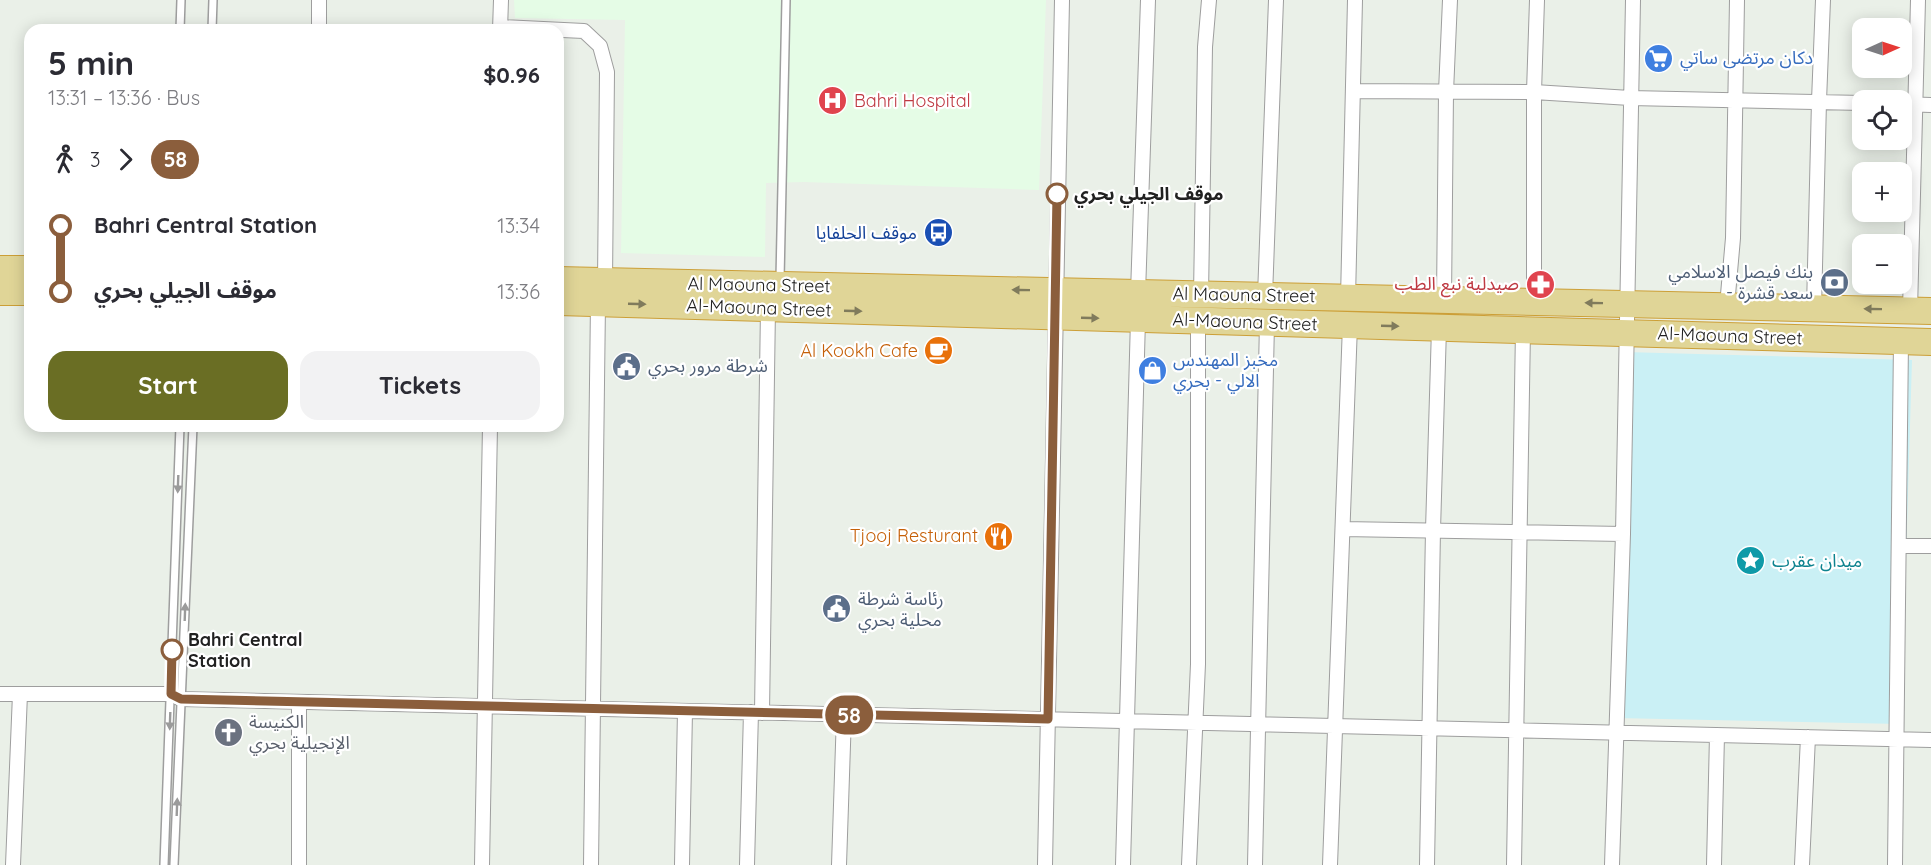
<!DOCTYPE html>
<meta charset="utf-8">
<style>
:root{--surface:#fff;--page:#f2f2f3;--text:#2b2b33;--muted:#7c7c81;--accent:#6a6e24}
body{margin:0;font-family:Quicksand,"Noto Sans Arabic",sans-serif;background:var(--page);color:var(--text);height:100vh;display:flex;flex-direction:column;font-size:22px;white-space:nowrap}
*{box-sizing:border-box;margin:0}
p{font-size:20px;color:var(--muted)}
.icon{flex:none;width:33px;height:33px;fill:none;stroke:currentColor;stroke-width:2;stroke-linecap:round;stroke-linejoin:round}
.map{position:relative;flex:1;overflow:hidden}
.panel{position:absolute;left:24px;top:24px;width:540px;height:408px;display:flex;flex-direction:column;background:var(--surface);border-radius:18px;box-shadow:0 3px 15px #0003}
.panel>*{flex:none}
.badge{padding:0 12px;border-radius:20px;font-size:21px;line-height:39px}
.needle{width:39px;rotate:87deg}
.tools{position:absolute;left:1852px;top:18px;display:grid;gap:12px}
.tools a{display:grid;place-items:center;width:60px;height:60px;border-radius:12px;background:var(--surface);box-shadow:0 3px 15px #0003;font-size:30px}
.map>.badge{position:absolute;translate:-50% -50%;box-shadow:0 0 0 3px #fff}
.legs{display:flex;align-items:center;gap:9px;height:66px;padding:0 24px;font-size:20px}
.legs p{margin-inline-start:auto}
.overview{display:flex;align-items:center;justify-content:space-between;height:102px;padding:0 24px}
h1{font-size:33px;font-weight:700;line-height:45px}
.button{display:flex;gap:12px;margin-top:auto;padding:12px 24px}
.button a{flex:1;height:69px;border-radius:18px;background:var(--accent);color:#fff;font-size:24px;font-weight:700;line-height:69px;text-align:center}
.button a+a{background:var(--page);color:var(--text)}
ul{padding:0 24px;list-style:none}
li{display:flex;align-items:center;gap:21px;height:66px;font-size:22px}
li i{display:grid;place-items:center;width:9px;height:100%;margin:0 8px;background:currentColor}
li i::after{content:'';width:15px;height:15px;margin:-8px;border:4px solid;border-radius:50%;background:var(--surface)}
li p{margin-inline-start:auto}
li:first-child i{background:linear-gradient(#0000 50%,currentColor 0)}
li:last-child i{background:linear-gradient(currentColor 50%,#0000 0)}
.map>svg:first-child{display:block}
.education{fill:#e5fce6}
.park{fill:#caf0f5}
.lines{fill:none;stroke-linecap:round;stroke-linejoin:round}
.lane-casing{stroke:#9e9e9e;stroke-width:10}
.street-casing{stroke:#9e9e9e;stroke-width:16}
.highway-casing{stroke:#cc9f37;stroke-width:28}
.lane{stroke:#fff;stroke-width:7}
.street{stroke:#fff;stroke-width:14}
.highway{stroke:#e0d597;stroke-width:26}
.oneway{fill:#807b5c}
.oneway2{fill:#9b9b9b}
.line-1-casing{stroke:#fff;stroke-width:14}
.line-1{stroke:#8b5e3c;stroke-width:9}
.stop-1-dot{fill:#fff;stroke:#8b5e3c;stroke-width:3}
.labels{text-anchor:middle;stroke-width:4.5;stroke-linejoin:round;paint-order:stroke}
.shop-label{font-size:18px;fill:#366cbe;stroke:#fff;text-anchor:start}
.health-label{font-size:18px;fill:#be3a42;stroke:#fff;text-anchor:start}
.stop-label{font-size:18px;font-weight:bold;fill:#212121;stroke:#fff;text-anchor:start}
.transit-label{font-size:18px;fill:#164399;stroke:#fff;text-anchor:end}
.service-label{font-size:18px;fill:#4e5e75;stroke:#fff;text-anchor:start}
.street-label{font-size:18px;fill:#212121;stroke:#fff}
.food-label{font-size:18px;fill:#c56008;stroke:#fff;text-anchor:end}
.culture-label{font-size:18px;fill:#0d838f;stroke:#fff;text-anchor:start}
.worship-label{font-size:18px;fill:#5b616d;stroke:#fff;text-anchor:start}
</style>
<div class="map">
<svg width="1931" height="865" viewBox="0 0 1931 865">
<rect width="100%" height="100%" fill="#eaf0e8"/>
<path class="education" d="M514,0H1046L1039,190L804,182L766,183L765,257L621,253L625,20L515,18Z"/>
<path class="park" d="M1625,352L1912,360L1901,724L1616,718Z"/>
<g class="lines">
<defs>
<path id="lane" d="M180,30L181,0
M212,30L213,0
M780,279L786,0
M164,865L180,426
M174,865L193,426"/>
<path id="street" d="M500,27L584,31L600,46L607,72L605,281
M319,30V0
M500,30L501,0
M1353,91L1534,92L1630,98L1863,103
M1902,104L1931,105
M1138,293L1148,0
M1201,295L1205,47L1209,0
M1265,296L1276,0
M1348,298L1355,0
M1444,300L1446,92L1450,0
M1534,302V92L1537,0
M1727,306L1733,238L1737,0
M1814,308L1819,101L1823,0
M1910,310L1918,0
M1343,529L1623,534
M1899,546H1931
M0,694H171L181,699L1931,740
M762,713L768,308
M13,865L20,694
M299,865V702
M482,865L490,426
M591,865L598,303
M682,865L685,711
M747,865L751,712
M839,865L844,715
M1045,865L1062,0
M1123,865L1138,319
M1189,865L1198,664V321
M1255,865L1267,323
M1330,865L1350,325
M1427,865L1433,530L1439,328
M1514,865L1523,330
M1612,865L1623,534L1633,0
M1714,865L1717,735
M1802,865L1808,737
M1895,865L1901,341"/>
<path id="highway" d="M0,269H30
M558,280L1931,311
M0,292H30
M558,302L1931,342"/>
</defs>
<use href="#lane" class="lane-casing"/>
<use href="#street" class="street-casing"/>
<use href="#highway" class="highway-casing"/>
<use href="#lane" class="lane"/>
<use href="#street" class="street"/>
<use href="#highway" class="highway"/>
</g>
<defs><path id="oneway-solid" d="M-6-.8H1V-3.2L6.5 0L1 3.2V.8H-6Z" transform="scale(1.5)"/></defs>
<g class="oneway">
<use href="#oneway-solid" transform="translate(1021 290) rotate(-179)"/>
<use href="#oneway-solid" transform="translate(1594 303) rotate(-179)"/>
<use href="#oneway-solid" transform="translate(637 304) rotate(2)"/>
<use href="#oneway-solid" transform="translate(1873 309) rotate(-179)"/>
<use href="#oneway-solid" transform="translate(853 311) rotate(2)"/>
<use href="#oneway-solid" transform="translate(1090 318) rotate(2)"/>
<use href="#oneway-solid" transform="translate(1390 326) rotate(2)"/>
</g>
<g class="oneway2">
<use href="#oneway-solid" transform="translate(178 484) rotate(92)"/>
<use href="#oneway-solid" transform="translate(185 612) rotate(-88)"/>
<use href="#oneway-solid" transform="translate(170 721) rotate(92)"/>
<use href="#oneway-solid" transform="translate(177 807) rotate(-88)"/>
</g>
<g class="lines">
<defs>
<path id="line-1" d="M172,650L171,694L181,699L1048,719L1057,194"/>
</defs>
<use href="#line-1" class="line-1-casing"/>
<use href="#line-1" class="line-1"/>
</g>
<defs>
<symbol id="supermarket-disc" viewBox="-11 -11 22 22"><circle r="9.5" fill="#3f7fe0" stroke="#fff"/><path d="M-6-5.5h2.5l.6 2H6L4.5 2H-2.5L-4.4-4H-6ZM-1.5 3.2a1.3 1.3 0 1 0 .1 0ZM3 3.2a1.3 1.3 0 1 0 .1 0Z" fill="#fff"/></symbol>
<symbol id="hospital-disc" viewBox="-11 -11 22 22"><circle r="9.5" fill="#e0444e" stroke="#fff"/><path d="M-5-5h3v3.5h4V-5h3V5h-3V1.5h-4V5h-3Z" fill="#fff"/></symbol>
<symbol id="bus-disc" viewBox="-11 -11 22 22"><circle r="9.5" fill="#1a4fb4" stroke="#fff"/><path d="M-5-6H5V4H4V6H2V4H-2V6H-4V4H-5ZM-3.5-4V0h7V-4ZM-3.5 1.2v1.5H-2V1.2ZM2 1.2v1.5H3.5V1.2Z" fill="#fff"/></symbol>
<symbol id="bank-disc" viewBox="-11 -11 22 22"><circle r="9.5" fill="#5c6f8a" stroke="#fff"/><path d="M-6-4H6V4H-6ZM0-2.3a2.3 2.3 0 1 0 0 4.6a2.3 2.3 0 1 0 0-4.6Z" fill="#fff"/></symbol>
<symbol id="pharmacy-disc" viewBox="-11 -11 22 22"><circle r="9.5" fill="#e0444e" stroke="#fff"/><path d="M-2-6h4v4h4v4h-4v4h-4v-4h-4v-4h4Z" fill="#fff"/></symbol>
<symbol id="cafe-disc" viewBox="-11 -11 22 22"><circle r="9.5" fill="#e8710a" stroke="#fff"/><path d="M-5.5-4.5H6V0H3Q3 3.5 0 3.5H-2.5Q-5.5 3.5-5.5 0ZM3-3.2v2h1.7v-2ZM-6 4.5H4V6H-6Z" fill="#fff"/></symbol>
<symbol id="civic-disc" viewBox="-11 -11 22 22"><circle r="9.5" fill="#5c6f8a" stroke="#fff"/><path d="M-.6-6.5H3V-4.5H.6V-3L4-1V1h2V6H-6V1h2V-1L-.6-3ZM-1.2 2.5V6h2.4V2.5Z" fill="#fff"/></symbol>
<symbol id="shop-disc" viewBox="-11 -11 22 22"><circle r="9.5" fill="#3f7fe0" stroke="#fff"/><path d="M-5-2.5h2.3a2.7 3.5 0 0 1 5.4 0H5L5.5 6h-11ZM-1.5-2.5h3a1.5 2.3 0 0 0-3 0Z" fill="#fff"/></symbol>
<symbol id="restaurant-disc" viewBox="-11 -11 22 22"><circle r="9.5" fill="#e8710a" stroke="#fff"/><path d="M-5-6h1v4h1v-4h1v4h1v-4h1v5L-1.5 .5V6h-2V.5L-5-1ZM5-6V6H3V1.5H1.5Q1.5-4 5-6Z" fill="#fff"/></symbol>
<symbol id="sight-disc" viewBox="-11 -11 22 22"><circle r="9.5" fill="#0f9aa8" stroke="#fff"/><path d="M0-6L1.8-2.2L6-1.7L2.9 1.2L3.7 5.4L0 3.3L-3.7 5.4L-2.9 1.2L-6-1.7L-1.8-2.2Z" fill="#fff"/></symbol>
<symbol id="church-disc" viewBox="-11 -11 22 22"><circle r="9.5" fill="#6b7280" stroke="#fff"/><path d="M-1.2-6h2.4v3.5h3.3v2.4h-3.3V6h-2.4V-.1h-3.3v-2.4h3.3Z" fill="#fff"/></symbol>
</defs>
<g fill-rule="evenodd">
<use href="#supermarket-disc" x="1642" y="42" width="33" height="33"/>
<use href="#hospital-disc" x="816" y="84" width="33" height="33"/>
<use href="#bus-disc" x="922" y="216" width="33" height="33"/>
<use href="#bank-disc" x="1818" y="266" width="33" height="33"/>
<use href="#pharmacy-disc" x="1524" y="268" width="33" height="33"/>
<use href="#cafe-disc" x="922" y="334" width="33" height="33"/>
<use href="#civic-disc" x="610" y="350" width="33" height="33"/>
<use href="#shop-disc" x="1136" y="354" width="33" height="33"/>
<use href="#restaurant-disc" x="982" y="520" width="33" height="33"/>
<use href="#sight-disc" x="1734" y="544" width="33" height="33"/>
<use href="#civic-disc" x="820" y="592" width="33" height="33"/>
<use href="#church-disc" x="212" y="716" width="33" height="33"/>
</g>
<g class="stop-1-dot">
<circle cx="1057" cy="194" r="10"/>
<circle cx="172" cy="650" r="10"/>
</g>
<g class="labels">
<g class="shop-label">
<text x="1680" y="64">دكان مرتضى ساتي</text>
<text x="1173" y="366">مخبز المهندس<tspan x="1173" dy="21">الالي - بحري</tspan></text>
</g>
<g class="health-label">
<text x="854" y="107">Bahri Hospital</text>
<text x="1519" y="290" text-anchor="end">صيدلية نبع الطب</text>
</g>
<g class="stop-label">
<text x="1074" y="200">موقف الجيلي بحري</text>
<text x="188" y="646">Bahri Central<tspan x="188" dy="21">Station</tspan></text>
</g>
<g class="transit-label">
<text x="917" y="239">موقف الحلفايا</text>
</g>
<g class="service-label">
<text x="1813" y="278" text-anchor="end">بنك فيصل الاسلامي<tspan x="1813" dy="21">- سعد قشرة</tspan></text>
<text x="648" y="372">شرطة مرور بحري</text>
<text x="858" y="605">رئاسة شرطة<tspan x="858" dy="21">محلية بحري</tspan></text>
</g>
<g class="street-label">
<text transform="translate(759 285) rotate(1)" y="6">Al Maouna Street</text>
<text transform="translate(1244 295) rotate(1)" y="6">Al Maouna Street</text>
<text transform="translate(759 308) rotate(2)" y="6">Al-Maouna Street</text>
<text transform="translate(1245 322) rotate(2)" y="6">Al-Maouna Street</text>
<text transform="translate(1730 336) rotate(2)" y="6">Al-Maouna Street</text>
</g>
<g class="food-label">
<text x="918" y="357">Al Kookh Cafe</text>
<text x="978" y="542">Tjooj Resturant</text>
</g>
<g class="culture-label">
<text x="1772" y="567">ميدان عقرب</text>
</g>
<g class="worship-label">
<text x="249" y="728">الكنيسة<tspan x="249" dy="21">الإنجيلية بحري</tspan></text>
</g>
</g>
</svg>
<div class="tools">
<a><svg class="needle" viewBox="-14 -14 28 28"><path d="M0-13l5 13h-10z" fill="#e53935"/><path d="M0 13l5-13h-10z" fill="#7c7c81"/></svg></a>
<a><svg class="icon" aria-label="locate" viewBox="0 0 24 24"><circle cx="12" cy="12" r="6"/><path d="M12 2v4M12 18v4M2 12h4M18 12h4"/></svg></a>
<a>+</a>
<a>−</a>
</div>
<b class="badge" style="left:849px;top:715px;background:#8b5e3c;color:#fff">58</b>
<section class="panel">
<div class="overview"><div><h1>5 min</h1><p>13:31 – 13:36 · Bus</p></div><b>$0.96</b></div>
<div class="legs"><svg class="icon" aria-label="walk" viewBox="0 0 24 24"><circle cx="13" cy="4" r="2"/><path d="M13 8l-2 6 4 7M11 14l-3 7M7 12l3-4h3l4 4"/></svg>3<svg class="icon" aria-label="forward" viewBox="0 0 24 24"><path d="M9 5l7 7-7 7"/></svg><b class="badge" style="background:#8b5e3c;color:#fff">58</b></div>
<ul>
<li><i style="color:#8b5e3c"></i><b>Bahri Central Station</b><p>13:34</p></li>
<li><i style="color:#8b5e3c"></i><b>موقف الجيلي بحري</b><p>13:36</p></li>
</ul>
<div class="button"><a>Start</a><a>Tickets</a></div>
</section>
</div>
